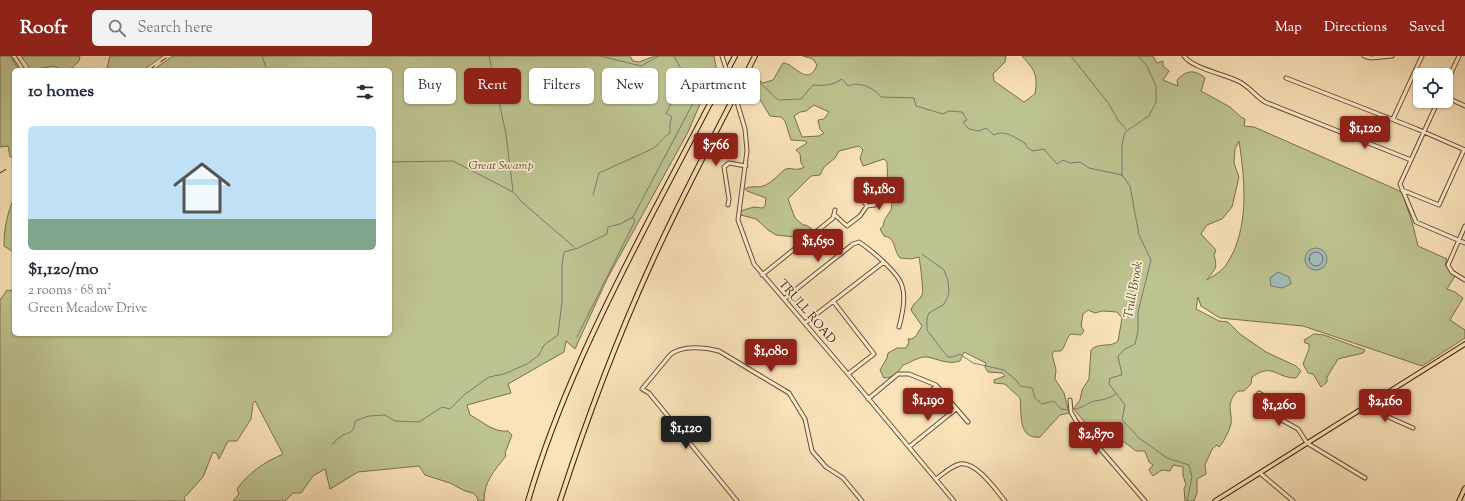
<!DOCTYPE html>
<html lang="en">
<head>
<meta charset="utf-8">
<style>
	:root { --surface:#fff; --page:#f2f2f3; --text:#1f2937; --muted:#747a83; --line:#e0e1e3; --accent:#8f2418 }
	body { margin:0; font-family:"Sorts Mill Goudy",serif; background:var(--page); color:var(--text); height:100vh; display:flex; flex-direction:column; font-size:15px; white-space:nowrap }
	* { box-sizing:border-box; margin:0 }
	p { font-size:13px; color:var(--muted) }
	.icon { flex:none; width:22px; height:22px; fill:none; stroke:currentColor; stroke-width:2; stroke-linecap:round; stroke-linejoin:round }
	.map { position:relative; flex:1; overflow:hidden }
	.drawer { position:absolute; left:12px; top:12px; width:380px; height:268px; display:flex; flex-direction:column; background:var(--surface); border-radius:6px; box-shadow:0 1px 3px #0004 }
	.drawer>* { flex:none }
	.hud { position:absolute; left:404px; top:12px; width:380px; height:36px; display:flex; gap:8px }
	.fabs { position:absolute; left:1413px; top:12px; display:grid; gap:8px }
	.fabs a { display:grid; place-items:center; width:40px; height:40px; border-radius:6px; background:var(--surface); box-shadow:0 1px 3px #0004; font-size:20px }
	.price { position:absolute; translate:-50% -34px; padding:0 9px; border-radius:4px; background:var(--accent); color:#fff; font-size:13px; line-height:26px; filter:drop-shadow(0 1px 2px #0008) }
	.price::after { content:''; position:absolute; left:50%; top:24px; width:12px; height:9px; margin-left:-6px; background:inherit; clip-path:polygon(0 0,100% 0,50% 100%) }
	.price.selected { background:#222; color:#fff }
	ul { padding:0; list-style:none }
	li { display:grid; align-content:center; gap:8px; height:212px; padding:0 16px }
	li+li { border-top:1px solid var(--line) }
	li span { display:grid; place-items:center; height:124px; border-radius:6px; color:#555 }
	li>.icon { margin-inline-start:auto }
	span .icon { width:72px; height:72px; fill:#fffc; stroke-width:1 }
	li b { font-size:17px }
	h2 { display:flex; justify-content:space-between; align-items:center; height:48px; padding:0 16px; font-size:17px }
	.chip { padding:0 14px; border-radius:6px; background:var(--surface); box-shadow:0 1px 3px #0004; font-size:14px; line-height:36px }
	.chip.selected { background:var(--accent); color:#fff }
	header { display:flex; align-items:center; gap:24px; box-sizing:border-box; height:56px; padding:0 20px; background:var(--accent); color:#fff }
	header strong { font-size:19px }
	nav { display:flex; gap:22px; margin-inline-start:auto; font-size:14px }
	.search { width:280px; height:36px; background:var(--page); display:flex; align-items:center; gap:10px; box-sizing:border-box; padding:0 14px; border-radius:6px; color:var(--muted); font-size:15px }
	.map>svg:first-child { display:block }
	.green { fill:#bdc390; stroke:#7a704a; fill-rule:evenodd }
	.water { fill:#a2bbba; stroke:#777b71 }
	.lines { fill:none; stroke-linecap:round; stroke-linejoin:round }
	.shore { stroke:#6c6c5e; stroke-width:1 }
	.stream { stroke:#777b71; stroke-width:1 }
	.minor-casing { stroke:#684e30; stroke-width:5 }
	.major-casing { stroke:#371c03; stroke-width:5.5 }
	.highway-casing { stroke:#371c03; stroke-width:6 }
	.minor { stroke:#fcecd2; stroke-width:3 }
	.major { stroke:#fae2b9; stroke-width:3.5 }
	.highway { stroke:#fae2b9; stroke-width:4 }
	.rail { stroke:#371c03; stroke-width:1; stroke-dasharray:7 7; stroke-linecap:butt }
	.minor-bridge-casing { stroke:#684e30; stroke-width:5; stroke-linecap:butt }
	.minor-bridge { stroke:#fcecd2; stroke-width:3 }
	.labels { text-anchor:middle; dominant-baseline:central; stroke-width:3.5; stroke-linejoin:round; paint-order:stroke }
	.park-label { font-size:12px; font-style:italic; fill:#5f4e2d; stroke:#fcecd2 }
	.street-label { font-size:12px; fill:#371c03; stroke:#fcecd2 }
	.water-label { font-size:13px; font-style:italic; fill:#574c3a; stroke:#fcecd2 }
</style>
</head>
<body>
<header>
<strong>Roofr</strong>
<div class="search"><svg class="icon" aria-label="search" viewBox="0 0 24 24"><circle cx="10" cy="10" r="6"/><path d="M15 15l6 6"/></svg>Search here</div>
<nav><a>Map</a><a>Directions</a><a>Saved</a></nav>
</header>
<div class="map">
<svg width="1465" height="445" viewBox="0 0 1465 445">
	<rect width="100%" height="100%" fill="#fae2b9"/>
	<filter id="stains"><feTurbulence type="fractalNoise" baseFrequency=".005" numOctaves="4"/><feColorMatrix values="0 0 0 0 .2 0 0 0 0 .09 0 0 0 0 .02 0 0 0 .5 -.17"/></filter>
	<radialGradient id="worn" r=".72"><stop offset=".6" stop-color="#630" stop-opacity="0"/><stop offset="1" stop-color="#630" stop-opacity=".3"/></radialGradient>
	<path class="green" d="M0,0H10L19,14H14V101H10L8,90L0,91Z
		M21,0H80L79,5L72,12L61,14L54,10L31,14Z
		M110,0H163L143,14H110L107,12Z
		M173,0H630L633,5L639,6L655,0H714L717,16L703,41L688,76L607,223L575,293L566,285L564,296L508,328L511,337L467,349L470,359C482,365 494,377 508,375L512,379L505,397L506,400C494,415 484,425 484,445H478L477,441L473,437L465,435L450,427L425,419L419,410L358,416L330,433L325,413L313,420L301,437H293L285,445H233L239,438L237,433C249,416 265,406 283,398L255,345L253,347L251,363L237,385H228L219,403L217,398L213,396L203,421L184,442L185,445H0V244L7,234L14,235V278H390V14H153Z
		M803,0H1006L1005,6L993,18L994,25L1024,46L1035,38C1038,18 1035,15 1022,0H1153L1157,7L1163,5V10L1169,15L1163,24L1178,30L1177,24C1187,14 1194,13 1205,22L1201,35L1230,51L1241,61L1245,63L1244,70L1254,71L1402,136L1412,166L1418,190L1447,203L1445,209L1455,220L1447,233L1455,236L1463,242L1450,264L1465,274V282L1422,310L1303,270L1220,262L1201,250L1198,241L1196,253L1219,265L1228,266L1240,278L1266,296L1296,310L1301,315L1296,322C1275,322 1273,306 1252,321L1251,328L1244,335H1238C1223,349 1235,359 1230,371C1228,377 1225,383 1221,389L1219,391L1217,389L1212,393L1205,409L1206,418L1197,423V437L1194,445H1185L1184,432L1186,429L1183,419V411L1173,409L1170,415L1162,414L1153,420L1149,414L1153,409L1149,406L1145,395H1136L1115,379L1094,377C1090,372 1075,356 1074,352L1080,344L1082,334L1089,323L1091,294C1098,286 1111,292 1118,285L1122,262L1117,256L1102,255L1095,257L1088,254L1083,258L1081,270L1084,275L1081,279L1071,278C1065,283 1066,290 1061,295H1054L1052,298L1056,314L1055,323L1064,337L1069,357L1060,359L1040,381C1017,384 1022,355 1020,342L1005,328L994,327V324L1005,320L1002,317L988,316L985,311L986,307L964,296L960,305C948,309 938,303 927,301C919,300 910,307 903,309C899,316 893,322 884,322L880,314L887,302L888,297L897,292H906L909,286L908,283H912L916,280L922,270L911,254C913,247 919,245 922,239C924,235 920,207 919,201L911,203L900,202C893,194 896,181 884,180L880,173L883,170L885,163L891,154L892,148L888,134L887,106L884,103L863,110L860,102L863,94L859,90L839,95L835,102L824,111L820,119L811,120L788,143L795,162L803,169H806L812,173L809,180L805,182L776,179L768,174L756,163L741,159L740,155L754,151L762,152L765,150L766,142L747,135L745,133C751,129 757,132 763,130C773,127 781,115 786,113C793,111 796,116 804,111L801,107L800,98L796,94L807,87L806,85L791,84L785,65L781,61L770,60L750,27L755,18L758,19L760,25L763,27L773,24L783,7C793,6 808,33 817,9L813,3ZM814,49L829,56L824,63L818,64L820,73L824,77L819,80L802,81L794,60L800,56L806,55ZM1239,85C1245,124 1250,174 1226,209C1222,215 1213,220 1207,224C1215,212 1218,214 1214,199L1216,194L1201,178L1207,169L1222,163L1232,151L1239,121L1234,107L1235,93Z
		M14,142V194L12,195L4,190C4,172 7,158 14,142Z
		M1314,278L1324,279L1365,294L1363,297L1338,303L1327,321V326L1321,331L1313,318L1308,317L1303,308L1309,293V288L1305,287L1304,284Z"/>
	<path class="water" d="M1305 203a11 11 0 1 1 22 0a11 11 0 1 1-22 0Z
		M1278,216L1289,221L1291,228L1282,232L1271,230L1270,222Z"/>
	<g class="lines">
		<path class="shore" d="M1309 203a7 7 0 1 1 14 0a7 7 0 1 1-14 0Z"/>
		<path class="stream" d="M262,0L267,14
			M489,0L506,78L513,135
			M600,0L641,10L659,0
			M674,0L681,13L694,30
			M1071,0L1109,48L1118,64L1126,73
			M756,23L778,44L801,43L813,29C824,30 833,29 842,23L848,30C859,25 875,32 881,41L914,42L916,50L943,58L949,55L962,56L967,64L963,66L969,73L979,75L986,72L994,79C1005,73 1015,82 1025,87L1027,91L1032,95L1044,93L1057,108L1063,104L1070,107L1080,106L1089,112L1122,119L1130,130L1139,179L1151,204L1138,256V275L1135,288L1125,293L1118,300L1122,319L1110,322L1109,328L1125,349L1122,364L1139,382L1167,402L1189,409L1192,421L1187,445
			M390,106L453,105L513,136L523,147L574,191
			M1122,119V89L1125,76L1149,60L1156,46V30L1147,10L1138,0
			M593,139L599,117C616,109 635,101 652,93C660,88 663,81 670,77V67L672,61L666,57C673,48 671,39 680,31L691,35C698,25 708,17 720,16
			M922,198L944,214L948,225L949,236L947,243L943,249L929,257L927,262V274L946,299L948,301H953L960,298L973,307L1004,314L1016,324L1020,330L1032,332L1035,342L1042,348L1054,345L1061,353L1068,354
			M577,281L635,165L633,161
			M1073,353C1082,353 1087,347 1094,345C1102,344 1109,343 1116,338
			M332,388C335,386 339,381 343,379C353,375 353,377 355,365L369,360L385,359L395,365L419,366L442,351L450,353L464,339L489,321L504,318L527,308L539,299L544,289L558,279L562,245V209L564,196L578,192L607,178L608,171L620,168L633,161L700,34L704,23"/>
		<defs>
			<path id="minor" d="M14,0L23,14
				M722,0L725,9
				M1184,0C1192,12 1224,18 1238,25C1249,30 1255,40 1265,46L1411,104
				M1364,0L1371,2L1392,0
				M1286,22L1417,73L1465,94
				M1446,28L1459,0
				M1446,41L1465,50
				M1438,45L1400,128L1416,166L1465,187
				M737,46L745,73L747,95L738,164L754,208L848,318L954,445
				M1393,63L1422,0
				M1402,134L1439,149L1464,94
				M728,149L729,143L724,111L729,107L746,110
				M835,159L847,170L860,160L867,150L875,149L876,144L872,139H868L865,142L864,146L867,150
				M1465,170L1448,209L1452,216L1465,224
				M762,219L827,167L833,162L835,154
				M784,243L853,188L859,186C870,193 899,217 902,230C906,241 902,260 899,271
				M833,245L874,298L848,318
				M805,267L884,206
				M868,343L898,318H909L936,329L968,366
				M920,343L937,330
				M1070,344L1071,356L1076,365L1145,445
				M1373,345L1384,359L1413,372
				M1261,346L1256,343L1259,337L1264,340V344L1261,346L1269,357L1298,373L1307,387L1365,422
				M909,391L956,353
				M1260,417L1293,445
				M936,423C943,418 951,410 960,408C976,405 996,434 1005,445
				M737,445L649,337L642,333L670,299C681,289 705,291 719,295L789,337L805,363L812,395L826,411L843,422L862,445"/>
			<path id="major" d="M1215,445L1465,288
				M1459,445L1465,432"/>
			<path id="highway" d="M528,445C557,346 602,255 649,164C678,109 706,55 735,0
				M560,445C586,365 616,285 651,208C683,137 720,69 755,0"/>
		</defs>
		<use href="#minor" class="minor-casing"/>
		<use href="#major" class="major-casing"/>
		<use href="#highway" class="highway-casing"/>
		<use href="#minor" class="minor"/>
		<use href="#major" class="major"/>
		<use href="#highway" class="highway"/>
		<path class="rail" d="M149,14L169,0
			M0,117L14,108"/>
		<defs>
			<path id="minor-bridge" d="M725,9L737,46"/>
		</defs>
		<use href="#minor-bridge" class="minor-bridge-casing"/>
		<use href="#minor-bridge" class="minor-bridge"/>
	</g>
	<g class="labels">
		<g class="park-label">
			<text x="501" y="110">Great Swamp</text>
		</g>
		<g class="street-label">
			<text transform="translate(807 256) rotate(49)">TRULL ROAD</text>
		</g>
		<g class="water-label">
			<text transform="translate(1134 234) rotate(-80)">Trull Brook</text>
		</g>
	</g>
	<rect width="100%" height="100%" filter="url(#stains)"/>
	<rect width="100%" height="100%" fill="url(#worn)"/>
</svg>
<div class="fabs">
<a><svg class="icon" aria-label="locate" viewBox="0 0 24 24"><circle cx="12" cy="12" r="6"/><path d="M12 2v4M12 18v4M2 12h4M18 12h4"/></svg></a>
</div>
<b class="price" style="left:1365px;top:94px">$1,120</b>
<b class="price" style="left:716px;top:111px">$766</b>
<b class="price" style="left:879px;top:155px">$1,180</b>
<b class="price" style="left:818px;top:207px">$1,650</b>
<b class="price" style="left:771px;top:317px">$1,080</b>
<b class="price" style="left:928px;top:366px">$1,190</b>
<b class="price" style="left:1385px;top:367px">$2,160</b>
<b class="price" style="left:1279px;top:371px">$1,260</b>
<b class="price selected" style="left:686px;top:394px">$1,120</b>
<b class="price" style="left:1096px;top:400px">$2,870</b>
<div class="hud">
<a class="chip">Buy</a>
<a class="chip selected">Rent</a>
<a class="chip">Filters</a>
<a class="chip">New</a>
<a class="chip">Apartment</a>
</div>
<section class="drawer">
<h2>10 homes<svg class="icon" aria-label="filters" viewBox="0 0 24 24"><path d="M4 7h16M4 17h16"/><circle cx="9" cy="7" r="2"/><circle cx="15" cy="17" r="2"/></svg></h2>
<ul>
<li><span style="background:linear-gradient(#bfe0f5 75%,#7fa58c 0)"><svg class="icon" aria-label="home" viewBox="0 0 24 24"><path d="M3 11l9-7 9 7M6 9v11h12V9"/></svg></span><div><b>$1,120/mo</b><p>2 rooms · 68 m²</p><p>Green Meadow Drive</p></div></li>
</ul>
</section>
</div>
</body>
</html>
